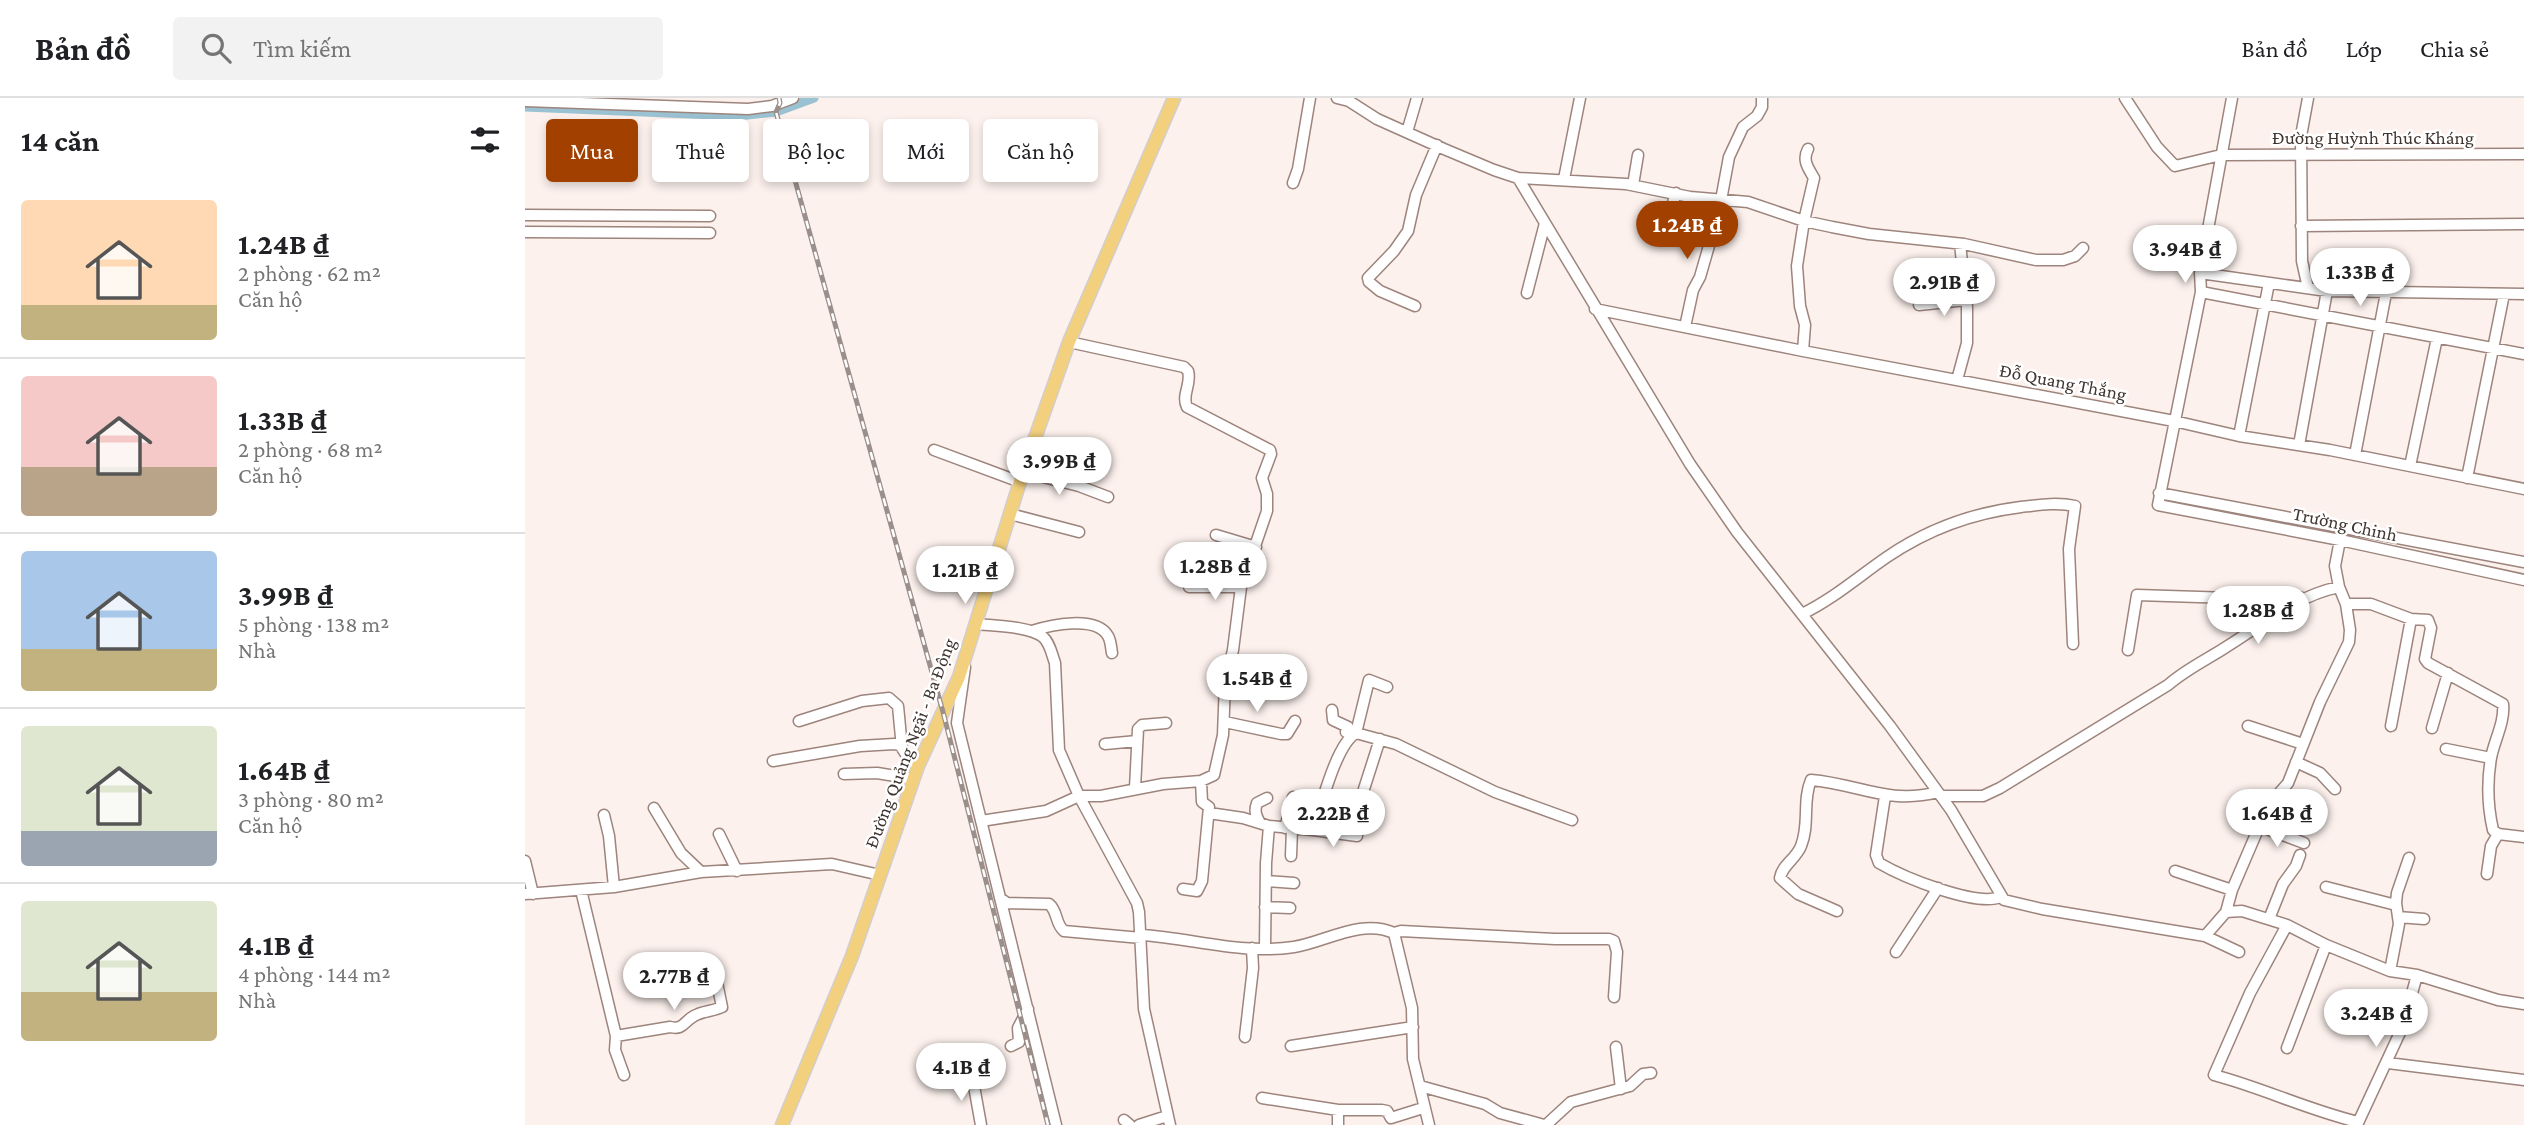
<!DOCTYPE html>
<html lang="vi">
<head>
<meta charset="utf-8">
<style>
	:root { --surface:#fff; --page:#f2f2f2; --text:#202124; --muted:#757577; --line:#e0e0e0; --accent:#a24000 }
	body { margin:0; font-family:"Crimson Pro",serif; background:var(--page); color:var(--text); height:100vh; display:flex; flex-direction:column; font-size:26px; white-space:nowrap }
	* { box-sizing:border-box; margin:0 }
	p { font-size:23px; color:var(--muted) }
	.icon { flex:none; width:38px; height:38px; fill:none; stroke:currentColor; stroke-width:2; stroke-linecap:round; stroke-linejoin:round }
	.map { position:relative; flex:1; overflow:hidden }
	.side { display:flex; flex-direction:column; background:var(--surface); width:525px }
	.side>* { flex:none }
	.banner { position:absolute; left:21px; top:21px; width:665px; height:63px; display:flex; gap:14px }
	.price { position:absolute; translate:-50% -60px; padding:0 16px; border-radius:24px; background:#fff; color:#222; font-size:23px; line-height:46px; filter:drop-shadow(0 2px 4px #0008) }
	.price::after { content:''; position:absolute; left:50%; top:42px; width:21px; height:16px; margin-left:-10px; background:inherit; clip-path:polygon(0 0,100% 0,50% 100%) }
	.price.on { background:var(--accent); color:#fff }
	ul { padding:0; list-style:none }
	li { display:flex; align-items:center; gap:21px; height:175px; padding:0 21px }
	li+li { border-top:2px solid var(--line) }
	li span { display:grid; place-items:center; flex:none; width:196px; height:140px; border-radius:7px; color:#555 }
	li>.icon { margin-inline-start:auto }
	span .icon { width:84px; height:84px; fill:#fffc; stroke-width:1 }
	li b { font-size:30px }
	h2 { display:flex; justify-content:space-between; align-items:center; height:84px; padding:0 21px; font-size:30px }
	.chip { padding:0 24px; border-radius:7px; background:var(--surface); box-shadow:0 4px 10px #0003; font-size:24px; line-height:63px }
	.chip.on { background:var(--accent); color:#fff }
	header { display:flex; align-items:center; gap:42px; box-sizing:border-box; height:98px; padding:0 35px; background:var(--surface); border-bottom:2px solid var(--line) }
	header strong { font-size:33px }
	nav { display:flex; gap:38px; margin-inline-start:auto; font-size:24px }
	.search { width:490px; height:63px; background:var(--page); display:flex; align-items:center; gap:18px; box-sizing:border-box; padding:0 24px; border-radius:7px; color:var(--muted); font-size:26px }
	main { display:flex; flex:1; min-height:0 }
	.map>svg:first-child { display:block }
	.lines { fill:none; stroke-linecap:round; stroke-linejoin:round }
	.canal { stroke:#9ac2d2; stroke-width:9 }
	.minor-casing { stroke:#9d847c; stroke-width:13 }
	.major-casing { stroke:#d1cecd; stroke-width:15 }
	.minor { stroke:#fff; stroke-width:10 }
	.major { stroke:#f3d07e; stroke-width:12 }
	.rail-casing { stroke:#9a8f8b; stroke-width:5 }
	.rail { stroke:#fff; stroke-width:2.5; stroke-dasharray:8; stroke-linecap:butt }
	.labels { text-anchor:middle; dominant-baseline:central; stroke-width:5; stroke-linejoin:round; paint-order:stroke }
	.street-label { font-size:19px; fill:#3f3430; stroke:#fff }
</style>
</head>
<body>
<header>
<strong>Bản đồ</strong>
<div class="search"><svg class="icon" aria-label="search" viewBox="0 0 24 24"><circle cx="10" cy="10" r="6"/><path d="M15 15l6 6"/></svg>Tìm kiếm</div>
<nav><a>Bản đồ</a><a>Lớp</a><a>Chia sẻ</a></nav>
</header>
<main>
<section class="side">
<h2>14 căn<svg class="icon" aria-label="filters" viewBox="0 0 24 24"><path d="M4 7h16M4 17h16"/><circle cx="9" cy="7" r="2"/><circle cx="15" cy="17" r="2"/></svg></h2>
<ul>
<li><span style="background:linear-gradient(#ffd9b3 75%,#c2b280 0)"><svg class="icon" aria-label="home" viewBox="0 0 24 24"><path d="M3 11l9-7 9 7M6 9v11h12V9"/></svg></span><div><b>1.24B ₫</b><p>2 phòng · 62 m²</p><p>Căn hộ</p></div></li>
<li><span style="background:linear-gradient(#f6c9c9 65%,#b9a48a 0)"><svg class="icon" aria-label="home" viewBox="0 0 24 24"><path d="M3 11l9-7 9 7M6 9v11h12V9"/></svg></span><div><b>1.33B ₫</b><p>2 phòng · 68 m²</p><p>Căn hộ</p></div></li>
<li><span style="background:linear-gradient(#a9c7e8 70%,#c2b280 0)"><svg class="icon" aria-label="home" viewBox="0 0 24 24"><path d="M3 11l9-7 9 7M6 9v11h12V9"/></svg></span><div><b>3.99B ₫</b><p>5 phòng · 138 m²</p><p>Nhà</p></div></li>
<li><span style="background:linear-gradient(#dfe7d0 75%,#9aa5b1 0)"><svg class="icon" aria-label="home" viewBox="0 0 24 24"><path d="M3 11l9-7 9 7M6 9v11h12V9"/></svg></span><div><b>1.64B ₫</b><p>3 phòng · 80 m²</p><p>Căn hộ</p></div></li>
<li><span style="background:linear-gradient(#dfe7d0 65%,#c2b280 0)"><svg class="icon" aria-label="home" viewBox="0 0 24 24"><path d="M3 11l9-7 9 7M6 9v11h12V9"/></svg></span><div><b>4.1B ₫</b><p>4 phòng · 144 m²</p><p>Nhà</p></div></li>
</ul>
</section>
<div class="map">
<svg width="1999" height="1027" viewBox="0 0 1999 1027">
	<rect width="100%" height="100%" fill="#fcf1ed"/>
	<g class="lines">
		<path class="canal" d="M0,9L213,18L251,14L289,0"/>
		<defs>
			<path id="minor" d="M812,0L824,3L852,21L919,51L969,72L993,80L1101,86L1165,99L1223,104L1279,123L1307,129L1344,136L1439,146L1511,162H1538L1550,158L1558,150
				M1600,0L1632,49L1650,68L1696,57L1999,56
				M1707,0L1675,175L1676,194L1633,407L1815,442L1999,482
				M0,3L223,11L247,8L268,0
				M882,34L892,0
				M993,80L1165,366L1212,434L1365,628L1426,712L1479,802L1517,811L1680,838L1701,814L1717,813L1762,827L1801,847L1865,873L1892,877L1973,902L1999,906
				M1039,81L1055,0
				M768,85L773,71L785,0
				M1108,87L1113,57
				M0,117L185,118
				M1776,128L1999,126
				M1140,131L1151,95
				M0,134L185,135
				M1675,175L1802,193L1999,196
				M1783,190L1777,163L1776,38L1783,0
				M1676,194L1999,256
				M1002,195L1020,125
				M1394,207L1441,202
				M890,208L855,193L844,184L843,180L869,153L883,133L891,97L912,47
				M1070,211L1278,253L1649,323L1714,338L1805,352L1999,391
				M1160,229L1168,192L1175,179L1194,113L1204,59L1218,29L1232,18L1237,9V0
				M1278,253L1280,227L1275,208L1272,168L1279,123L1289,80C1283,70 1277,62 1283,51
				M1432,282L1442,245V209L1435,146
				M1714,338L1744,185
				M1774,347L1802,193
				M409,352L495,384
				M1830,357L1861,195
				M1885,368L1912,240
				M498,374L554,388L583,399
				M1942,380L1979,196
				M1634,395L1999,464
				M485,416L554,434
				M691,437L731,449
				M664,489H716
				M1821,506H1846L1886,521L1903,522L1906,530L1900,561L1903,565L1978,606C1980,624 1969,643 1966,660C1962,683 1963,710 1968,732L1973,736L1999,739
				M1277,516C1308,501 1333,479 1362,459C1403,431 1447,415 1496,409C1513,407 1532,404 1550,408L1544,451L1548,546
				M451,526C469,528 504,528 518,539C525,545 527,557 530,565L534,652L554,698L612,805L614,814L619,911L645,1027
				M507,533C525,527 571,517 583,538C586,543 586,550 587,555
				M1603,552L1612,497L1705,500L1763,496L1777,500
				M440,569L432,625L531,1027
				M807,612L808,622L823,629L821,634L827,637
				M274,623L337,603L364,600L373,608L377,650
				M700,624L756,636H762L770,623
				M1723,628L1778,646
				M1866,628L1886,521
				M1907,630L1923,575
				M831,635L844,582L862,589
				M580,646L612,643
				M1921,651L1966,660
				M248,663L335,648L369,646L375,647L384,661L393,668
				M1771,664L1795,675L1810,691
				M319,676L352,675L389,681
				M610,690L613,631L617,627L641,625
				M839,691L855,641
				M1360,698L1351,757L1354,765C1378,779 1450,809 1476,799
				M1416,698H1458L1475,690L1643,587C1660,572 1679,563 1698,551C1736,528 1770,498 1814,489
				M129,710L156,755L176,774
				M684,715L718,720L744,728L788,732C796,709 811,646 831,635L871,646L970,694L1047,722
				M79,717L84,738L89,789
				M456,723L521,713L554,698H576L638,686L676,683L689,677L698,637L700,585L708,552L716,489L742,413V396L737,380L746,356L745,352L662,309C656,297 667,286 663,273L659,269L544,244
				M735,725C731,718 729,713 732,705L742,700
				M1734,728L1779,745
				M760,730L768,699
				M788,732L832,738
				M194,736L212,773
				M766,758L767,731
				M0,763L8,796
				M1650,773L1707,792
				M1962,776L1966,748L1973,736
				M741,783L769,785
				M1801,789L1871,807
				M658,791L672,793L677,783L684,709L677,704L676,683
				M56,792L91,938L90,952L99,977
				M0,796L89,789L176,774L307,766L355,777
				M475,800L482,805L524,806C533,813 530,826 539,833L616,840
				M740,809L765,810
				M1312,813L1273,796L1255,780C1257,767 1271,761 1276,748C1285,726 1277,703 1286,682C1334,686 1363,707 1413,694
				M1701,814L1707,792L1743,708L1763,685L1795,604L1824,544L1825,532L1821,506L1814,489L1810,468L1815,442
				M1873,819L1899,821
				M1744,821L1758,786L1771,768L1775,757
				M1762,827L1725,895L1689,977C1738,990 1783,1012 1833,1024
				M869,835L876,833L1030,841H1084L1089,843L1092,854L1089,899
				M616,837C667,840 718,857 769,849C801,844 836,820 869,835L887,910L888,961L904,1027
				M1680,838L1714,854
				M740,850L741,765L744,728
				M1371,854L1413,790
				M1865,873L1874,826L1871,805L1872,795L1884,760
				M91,938L145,929C159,932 158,924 169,918C177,913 189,913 197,909L189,870
				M720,939L728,870L727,850
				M486,948L494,944L493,930L503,911
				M766,948L888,929
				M1091,949L1096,991
				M1762,950L1801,847
				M1863,965L1999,982
				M447,977L456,1027
				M895,988L960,1006L975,1015L1019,1027
				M737,1000L813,1012H857L862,1013L866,1020L898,1010
				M813,1012V1027
				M599,1022L605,1027
				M614,1027L642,1018
				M1021,1027L1046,1004L1105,988L1118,976L1126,975
				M1832,1027L1878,928L1892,877"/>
			<path id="major" d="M257,1027L327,858L393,668L434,579L498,374L544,244L649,0"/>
		</defs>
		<use href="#minor" class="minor-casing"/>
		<use href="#major" class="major-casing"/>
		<use href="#minor" class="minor"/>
		<use href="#major" class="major"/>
		<defs>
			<path id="rail" d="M254,0L255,5L251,14L418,614L523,1027"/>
		</defs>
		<use href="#rail" class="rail-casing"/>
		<use href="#rail" class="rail"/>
	</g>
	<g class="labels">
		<g class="street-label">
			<text x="1848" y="39">Đường Huỳnh Thúc Kháng</text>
			<text transform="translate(1538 284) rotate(11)">Đỗ Quang Thắng</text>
			<text transform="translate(1820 426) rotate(12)">Trường Chinh</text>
			<text transform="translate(385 645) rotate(-69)">Đường Quảng Ngãi - Ba Động</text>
		</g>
	</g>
</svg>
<b class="price on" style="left:1162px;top:163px">1.24B ₫</b>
<b class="price" style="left:1660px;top:187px">3.94B ₫</b>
<b class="price" style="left:1835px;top:210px">1.33B ₫</b>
<b class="price" style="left:1419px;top:220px">2.91B ₫</b>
<b class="price" style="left:534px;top:399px">3.99B ₫</b>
<b class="price" style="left:690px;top:504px">1.28B ₫</b>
<b class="price" style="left:440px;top:508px">1.21B ₫</b>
<b class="price" style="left:1733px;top:548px">1.28B ₫</b>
<b class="price" style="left:732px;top:616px">1.54B ₫</b>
<b class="price" style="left:808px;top:751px">2.22B ₫</b>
<b class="price" style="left:1752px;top:751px">1.64B ₫</b>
<b class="price" style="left:149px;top:914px">2.77B ₫</b>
<b class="price" style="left:1851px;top:951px">3.24B ₫</b>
<b class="price" style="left:436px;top:1005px">4.1B ₫</b>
<div class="banner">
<a class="chip on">Mua</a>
<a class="chip">Thuê</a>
<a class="chip">Bộ lọc</a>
<a class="chip">Mới</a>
<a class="chip">Căn hộ</a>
</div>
</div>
</main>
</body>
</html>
